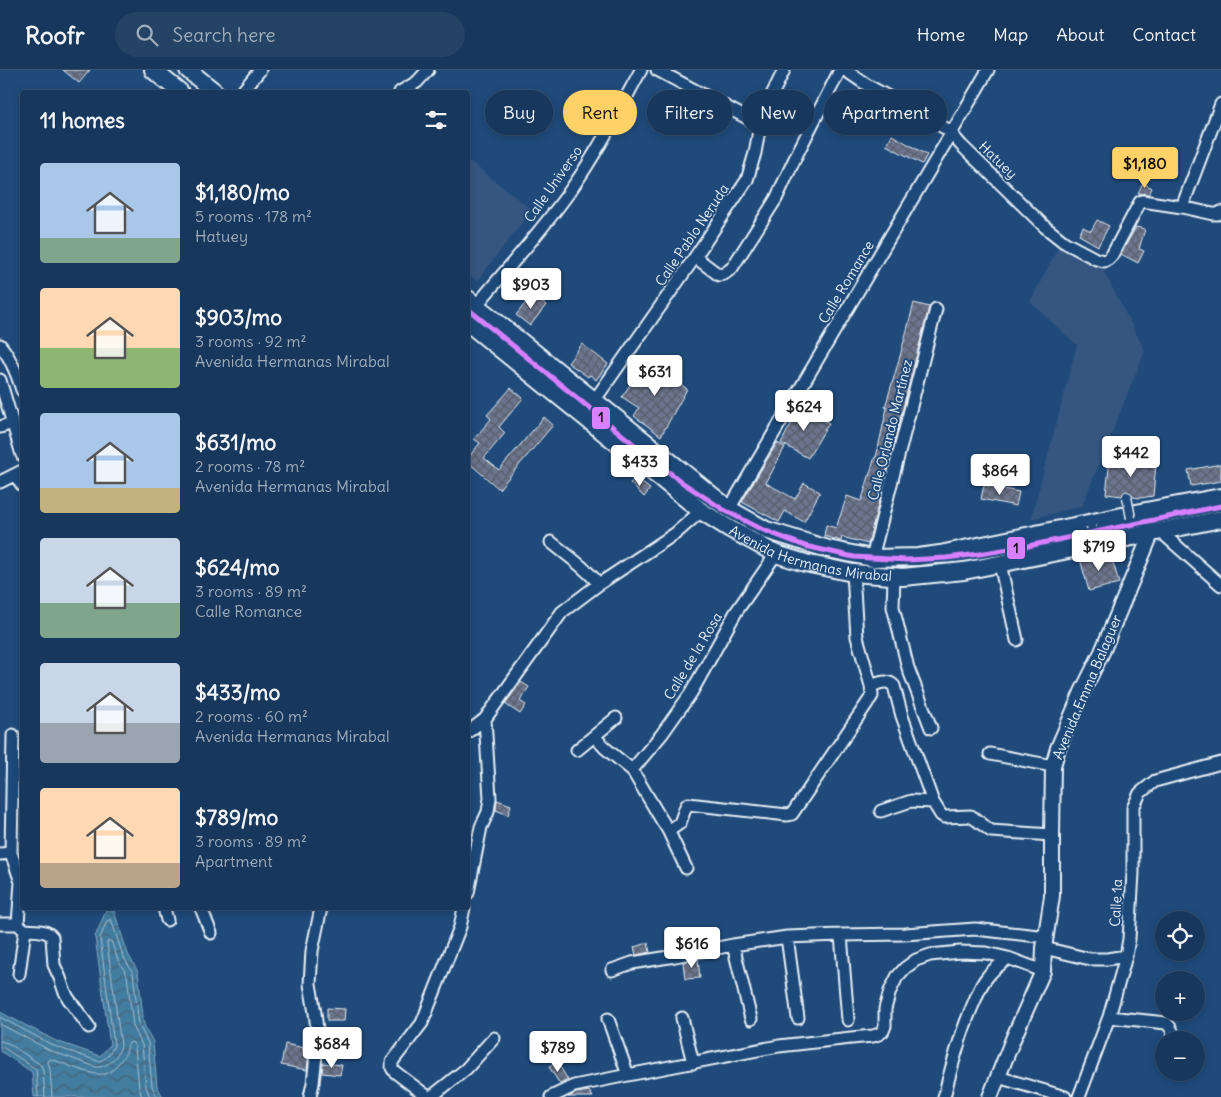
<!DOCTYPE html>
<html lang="en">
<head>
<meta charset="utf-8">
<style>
	:root { --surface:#17385c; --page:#244365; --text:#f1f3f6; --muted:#9eacbb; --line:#365272; --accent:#ffd166 }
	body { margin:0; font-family:Delius,sans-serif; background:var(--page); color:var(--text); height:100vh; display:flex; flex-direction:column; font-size:19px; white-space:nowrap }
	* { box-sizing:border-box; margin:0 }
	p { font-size:16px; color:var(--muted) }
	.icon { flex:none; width:28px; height:28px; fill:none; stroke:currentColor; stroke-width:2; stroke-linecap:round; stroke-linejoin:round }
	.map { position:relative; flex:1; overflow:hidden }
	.drawer { position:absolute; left:20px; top:20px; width:450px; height:820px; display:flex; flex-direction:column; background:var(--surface); border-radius:5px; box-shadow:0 2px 8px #0003,0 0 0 1px var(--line) }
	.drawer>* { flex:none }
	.guide { position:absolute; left:485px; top:20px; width:475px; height:45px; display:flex; gap:10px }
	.tools { position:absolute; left:1155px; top:841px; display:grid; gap:10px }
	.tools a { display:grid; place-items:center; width:50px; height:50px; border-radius:50%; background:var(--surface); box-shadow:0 2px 8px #0003,0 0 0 1px var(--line); font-size:25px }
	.price { position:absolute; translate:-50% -42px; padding:0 11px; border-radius:5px; background:#fff; color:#222; font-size:16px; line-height:32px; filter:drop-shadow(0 1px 2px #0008) }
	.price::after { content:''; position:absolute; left:50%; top:30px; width:15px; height:11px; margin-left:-8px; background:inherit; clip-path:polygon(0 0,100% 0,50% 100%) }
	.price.selected { background:var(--accent); color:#111 }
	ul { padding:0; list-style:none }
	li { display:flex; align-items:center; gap:15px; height:125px; padding:0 20px }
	li span { display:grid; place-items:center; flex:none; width:140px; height:100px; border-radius:5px; color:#555 }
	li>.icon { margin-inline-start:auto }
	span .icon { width:60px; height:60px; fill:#fffc; stroke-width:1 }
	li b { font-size:21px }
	h2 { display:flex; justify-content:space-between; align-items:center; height:60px; padding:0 20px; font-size:21px }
	.chip { padding:0 18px; border-radius:22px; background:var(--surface); box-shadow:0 2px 8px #0003,0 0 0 1px var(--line); font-size:18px; line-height:45px }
	.chip.selected { background:var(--accent); color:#111 }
	header { display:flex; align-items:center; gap:30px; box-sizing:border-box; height:70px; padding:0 25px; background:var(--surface); border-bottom:1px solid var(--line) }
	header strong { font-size:24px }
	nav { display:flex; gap:28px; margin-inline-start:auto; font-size:18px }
	.search { width:350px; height:45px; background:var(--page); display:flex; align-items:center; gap:12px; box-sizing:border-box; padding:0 18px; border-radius:28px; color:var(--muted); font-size:19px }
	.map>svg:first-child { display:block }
	.built { fill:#365780 }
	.water { fill:url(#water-waves); stroke:#85aac3 }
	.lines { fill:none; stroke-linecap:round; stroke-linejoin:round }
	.shore { stroke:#a6c2d4; stroke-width:1 }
	.building { fill:url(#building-cross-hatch); stroke:#e8f1f8 }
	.minor-casing { stroke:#e8f1f8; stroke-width:15 }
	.tertiary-casing { stroke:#e8f1f8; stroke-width:18 }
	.primary-casing { stroke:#e8f1f8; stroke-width:20 }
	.minor { stroke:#1f4a7a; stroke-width:11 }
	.tertiary { stroke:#1f4a7a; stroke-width:14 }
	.primary { stroke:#1f4a7a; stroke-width:16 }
	.pedestrian-bridge-casing { stroke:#e8f1f8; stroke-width:11; stroke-linecap:butt }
	.pedestrian-bridge { stroke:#1f4a7a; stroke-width:8 }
	.metro-1-casing { stroke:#1f4a7a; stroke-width:9 }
	.metro-1 { stroke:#d880ff; stroke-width:5 }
	.labels { text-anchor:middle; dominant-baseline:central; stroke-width:4; stroke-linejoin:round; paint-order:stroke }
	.street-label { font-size:14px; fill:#e8f1f8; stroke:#1f4a7a }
	.line-badge { stroke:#1f4a7a; stroke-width:2 }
	.pale-badge-label { font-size:14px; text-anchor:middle; font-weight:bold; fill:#111 }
</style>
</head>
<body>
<header>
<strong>Roofr</strong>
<div class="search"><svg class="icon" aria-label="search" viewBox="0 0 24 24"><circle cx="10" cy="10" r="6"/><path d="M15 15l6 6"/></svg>Search here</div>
<nav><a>Home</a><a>Map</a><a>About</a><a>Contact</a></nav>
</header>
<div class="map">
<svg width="1221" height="1027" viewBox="0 0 1221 1027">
	<defs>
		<pattern id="water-waves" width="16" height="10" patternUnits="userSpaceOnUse" patternTransform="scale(1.25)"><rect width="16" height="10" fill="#437b9f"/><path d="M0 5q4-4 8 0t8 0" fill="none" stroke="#446479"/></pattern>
		<pattern id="building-cross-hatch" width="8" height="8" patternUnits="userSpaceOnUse" patternTransform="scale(1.25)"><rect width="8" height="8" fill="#6c758d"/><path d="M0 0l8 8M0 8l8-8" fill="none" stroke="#595e6c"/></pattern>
	</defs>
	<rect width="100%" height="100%" fill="#1f4a7a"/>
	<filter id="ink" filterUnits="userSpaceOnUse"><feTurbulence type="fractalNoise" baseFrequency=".02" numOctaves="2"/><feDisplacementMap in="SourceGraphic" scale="10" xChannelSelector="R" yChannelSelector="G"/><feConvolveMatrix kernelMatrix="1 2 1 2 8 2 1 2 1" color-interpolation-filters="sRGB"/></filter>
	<g filter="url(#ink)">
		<path class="built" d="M468,90L532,140L477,211L468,204Z
			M1060,174L1100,194L1145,281L1082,436L1031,449L1077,275L1030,232Z"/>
		<path class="water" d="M107,838H113L128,884L138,902L144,955L153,972L157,1016L163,1027H34L32,1002L0,981V942L56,971L100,986L110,975L95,867Z"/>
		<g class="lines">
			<path class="shore" d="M0,947L54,976L98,991C105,991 112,982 114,975L100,868L107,851L111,849L123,886L133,903L139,955L148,973L152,1016L157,1027
				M0,954L51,981L96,997C108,998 119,986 121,975L107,873L108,871H111L118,890L127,905L133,956L142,975L146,1017L150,1027
				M0,971L8,973L41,995L43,1001L45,1027
				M0,977L4,978L36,999L38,1027
				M52,1027L50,1000L48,992L49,990L51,989C63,993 94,1007 105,1004C110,1003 114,999 117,995C123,988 127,983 128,974L131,972L133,973L135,977L139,1018L142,1027"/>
		</g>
		<path class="building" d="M63,0H90L79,13Z
			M892,65L927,85L922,94L886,75Z
			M1143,113L1152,118L1149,124L1138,123Z
			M1097,150L1109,156L1098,176L1079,165L1083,157L1091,161Z
			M1136,157L1145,159L1139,179L1144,181L1138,193L1121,184Z
			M532,225L546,235L530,256L516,245Z
			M914,233L929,237L868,474L842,467L841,471L824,466L826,455L836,458L847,426L861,431L862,429L875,387H876L887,338L885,337L899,290Z
			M582,274L608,294L596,310L590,305L588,307L568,293Z
			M646,290L687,319L661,366L634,346L639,338L622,327Z
			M511,318L523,328L499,357L505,363L484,388L499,400L544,347L553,355L499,419L468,392V388L480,373L474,369L491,349L487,345Z
			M799,336L829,353L808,388L781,373L791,354L788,353Z
			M777,373L785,377L766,413L795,429L804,413L820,422L804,452L785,441L779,452L742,432Z
			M1110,389L1145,393V392L1156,393L1153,426L1140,428L1133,427L1131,423L1126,421L1123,423L1122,426L1106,424Z
			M1221,394V411L1191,416L1188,400Z
			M636,408L650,419L644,427L630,413Z
			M984,415L1019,422L1016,436L981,429Z
			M1110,482L1119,513L1089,521L1080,489L1093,486L1094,488L1099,490L1102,488L1104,483Z
			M521,612L529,617L520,631L526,635L520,644L505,634Z
			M497,730L511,735L508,745L496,740Z
			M677,865H688L689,876L677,878Z
			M648,873L650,882L636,885L634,877Z
			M698,889L700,908L685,909L683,892Z
			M327,938L345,939L344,951H327Z
			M285,974L309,979L307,1000L281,995Z
			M557,992L568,1010L560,1014L549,997Z
			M323,993L342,995L340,1005L322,1003Z
			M589,1021L593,1027H568L576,1023Z"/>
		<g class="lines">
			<defs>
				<path id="minor" d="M657,0L760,55
					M845,0L867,15L952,62L954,67L961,75L1045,157L1064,172L1096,189L1104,191L1108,189L1112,185L1140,132L1142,131L1182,137L1213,144H1218L1221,142
					M242,22L260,0
					M400,22L417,12L428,0
					M1182,137L1221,34
					M695,187L719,205L724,204L732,198L776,129L797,84L840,0
					M476,236C508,197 543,160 572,118C598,81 619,40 641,0
					M0,275C11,288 17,304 22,320
					M0,310L22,385
					M594,331L695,187L747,110L755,83L760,55L768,33L784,0
					M0,357L13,353
					M15,405L22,415
					M0,412L22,401
					M729,439L952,62L988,0
					M1161,462L1221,515
					M551,472C568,486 586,498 599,514
					M872,488L936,239
					M1000,494L1017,570
					M894,507L893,537L899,561L908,598L931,658
					M871,616C880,613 887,609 894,616L902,646L933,732L941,745L944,747L971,746L991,761L1052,765
					M468,662L485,649L562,542L599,514L676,463L701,441
					M595,667L605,678L632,700L661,749L668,760L686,798
					M577,680L616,648
					M990,684L1053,696
					M632,700L662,664L691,623L736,542L776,484
					M881,741L911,731L933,732
					M668,760H670L680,753L686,736L688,734L787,745L792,744L872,626L871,616L857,567L853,503
					M0,784L11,783L13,665
					M468,823L481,757L488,742L490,728L485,649
					M164,838L167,850
					M201,838L211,863
					M0,854H18L21,812L11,783
					M25,860C34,861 47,859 52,867L54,895L60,908L64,920L68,928L89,957
					M841,865L848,950
					M787,867L798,948
					M733,875L751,949
					M1044,878L1090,889H1107L1126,886
					M612,900L632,893L675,886L733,875L787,867L841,865L905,864L975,859L1047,867
					M19,904L25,860L21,857
					M1109,947L1166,953C1172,958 1173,962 1174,970
					M682,948L693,993
					M608,949L628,1005
					M998,1007L1065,1027
					M310,1027L313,1013L318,967L315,943L310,914L312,881L321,838
					M428,1027L395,1002L392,998V992L422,953L460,857L464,838
					M431,1027L466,999L494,968
					M551,1027L574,1016L628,1005L779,976L851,968L873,966L879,964L883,961L885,956V939L890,921L897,907L905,898L916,890L930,885L960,882L986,883L1008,888L1043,901
					M944,1027C952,994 961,961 975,930C978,922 982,913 988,906C993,899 1001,894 1008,888
					M1079,1027L1109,947L1126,886L1129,869L1133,803V738L1140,723L1155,711L1221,693"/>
				<path id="tertiary" d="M990,1027L1013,969L1043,901L1044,878L1052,826V765L1053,696L1058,678L1082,622L1102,582L1151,464L1146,441"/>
				<g id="primary">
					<path d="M153,0L180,22"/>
					<path d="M188,0L215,22"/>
					<path d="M468,229L729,439L766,460L828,479L872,488L918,487L940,484L1146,441L1221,427"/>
					<path id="s1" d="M468,253L701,441L730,459L776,484L805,493L853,503L903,507L964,501L1221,449"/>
				</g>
			</defs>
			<use href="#minor" class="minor-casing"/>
			<use href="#tertiary" class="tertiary-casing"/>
			<use href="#primary" class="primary-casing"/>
			<use href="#minor" class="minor"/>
			<use href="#tertiary" class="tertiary"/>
			<use href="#primary" class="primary"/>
			<defs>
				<path id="pedestrian-bridge" d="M1127,427L1131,448
					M1091,456L1098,484"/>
			</defs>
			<use href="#pedestrian-bridge" class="pedestrian-bridge-casing"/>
			<use href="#pedestrian-bridge" class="pedestrian-bridge"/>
			<defs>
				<path id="metro-1" d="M468,239L653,390L683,413L724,440L761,459L805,476L854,487L907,490L946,488L979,484L1028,476L1221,436"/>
			</defs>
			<use href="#metro-1" class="metro-1-casing"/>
			<use href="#metro-1" class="metro-1"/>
		</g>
	</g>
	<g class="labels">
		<g class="street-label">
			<text transform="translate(998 90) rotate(44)">Hatuey</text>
			<text transform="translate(553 114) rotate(-55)">Calle Universo</text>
			<text transform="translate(692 165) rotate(-56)">Calle Pablo Neruda</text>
			<text transform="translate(846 212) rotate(-59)">Calle Romance</text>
			<text transform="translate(890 360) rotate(-76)">Calle Orlando Martínez</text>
			<text stroke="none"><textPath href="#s1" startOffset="419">Avenida Hermanas Mirabal</textPath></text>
			<text transform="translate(693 586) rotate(-59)">Calle de la Rosa</text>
			<text transform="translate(1087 617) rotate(-67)">Avenida Emma Balaguer</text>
			<text transform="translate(1116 833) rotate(-87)">Calle 1a</text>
		</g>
	</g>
	<g class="line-badge">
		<rect x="591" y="336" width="20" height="24" rx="5" fill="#d880ff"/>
		<rect x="1006" y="466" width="20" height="24" rx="5" fill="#d880ff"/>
	</g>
	<g class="pale-badge-label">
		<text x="601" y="352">1</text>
		<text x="1016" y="483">1</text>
	</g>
</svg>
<div class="tools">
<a><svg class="icon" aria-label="locate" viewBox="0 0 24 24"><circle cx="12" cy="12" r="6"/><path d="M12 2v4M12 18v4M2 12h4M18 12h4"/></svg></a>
<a>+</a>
<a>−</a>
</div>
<b class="price selected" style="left:1145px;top:119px">$1,180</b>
<b class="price" style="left:531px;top:240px">$903</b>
<b class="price" style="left:655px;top:327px">$631</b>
<b class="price" style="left:804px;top:362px">$624</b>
<b class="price" style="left:1131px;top:408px">$442</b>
<b class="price" style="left:640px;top:417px">$433</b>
<b class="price" style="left:1000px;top:426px">$864</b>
<b class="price" style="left:1099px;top:502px">$719</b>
<b class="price" style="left:692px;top:899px">$616</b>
<b class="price" style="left:332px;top:999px">$684</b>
<b class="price" style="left:558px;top:1003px">$789</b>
<div class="guide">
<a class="chip">Buy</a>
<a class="chip selected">Rent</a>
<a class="chip">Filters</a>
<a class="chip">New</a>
<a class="chip">Apartment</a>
</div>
<section class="drawer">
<h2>11 homes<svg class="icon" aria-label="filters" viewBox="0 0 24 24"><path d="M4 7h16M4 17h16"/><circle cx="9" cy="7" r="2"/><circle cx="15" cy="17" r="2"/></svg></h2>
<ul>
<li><span style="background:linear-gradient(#a9c7e8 75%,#7fa58c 0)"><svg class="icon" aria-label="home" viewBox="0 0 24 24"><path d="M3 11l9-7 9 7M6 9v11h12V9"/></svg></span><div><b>$1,180/mo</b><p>5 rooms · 178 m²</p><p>Hatuey</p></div></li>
<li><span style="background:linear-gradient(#ffd9b3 60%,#8fb573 0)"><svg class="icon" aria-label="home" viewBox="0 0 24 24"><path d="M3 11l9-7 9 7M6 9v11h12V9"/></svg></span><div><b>$903/mo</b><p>3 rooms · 92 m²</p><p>Avenida Hermanas Mirabal</p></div></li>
<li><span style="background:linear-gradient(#a9c7e8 75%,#c2b280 0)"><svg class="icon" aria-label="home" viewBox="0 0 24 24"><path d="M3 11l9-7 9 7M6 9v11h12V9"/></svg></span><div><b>$631/mo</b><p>2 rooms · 78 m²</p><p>Avenida Hermanas Mirabal</p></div></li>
<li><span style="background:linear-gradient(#c9d6e8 65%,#7fa58c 0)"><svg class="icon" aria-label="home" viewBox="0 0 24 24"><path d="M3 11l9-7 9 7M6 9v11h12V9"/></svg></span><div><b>$624/mo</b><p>3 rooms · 89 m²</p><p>Calle Romance</p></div></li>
<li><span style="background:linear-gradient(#c9d6e8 60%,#9aa5b1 0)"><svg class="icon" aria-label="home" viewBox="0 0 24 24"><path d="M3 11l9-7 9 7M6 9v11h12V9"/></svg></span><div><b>$433/mo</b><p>2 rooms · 60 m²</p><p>Avenida Hermanas Mirabal</p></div></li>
<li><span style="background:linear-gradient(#ffd9b3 75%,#b9a48a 0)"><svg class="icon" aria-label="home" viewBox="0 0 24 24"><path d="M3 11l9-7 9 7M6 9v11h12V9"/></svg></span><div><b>$789/mo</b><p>3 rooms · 89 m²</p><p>Apartment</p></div></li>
</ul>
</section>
</div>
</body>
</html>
